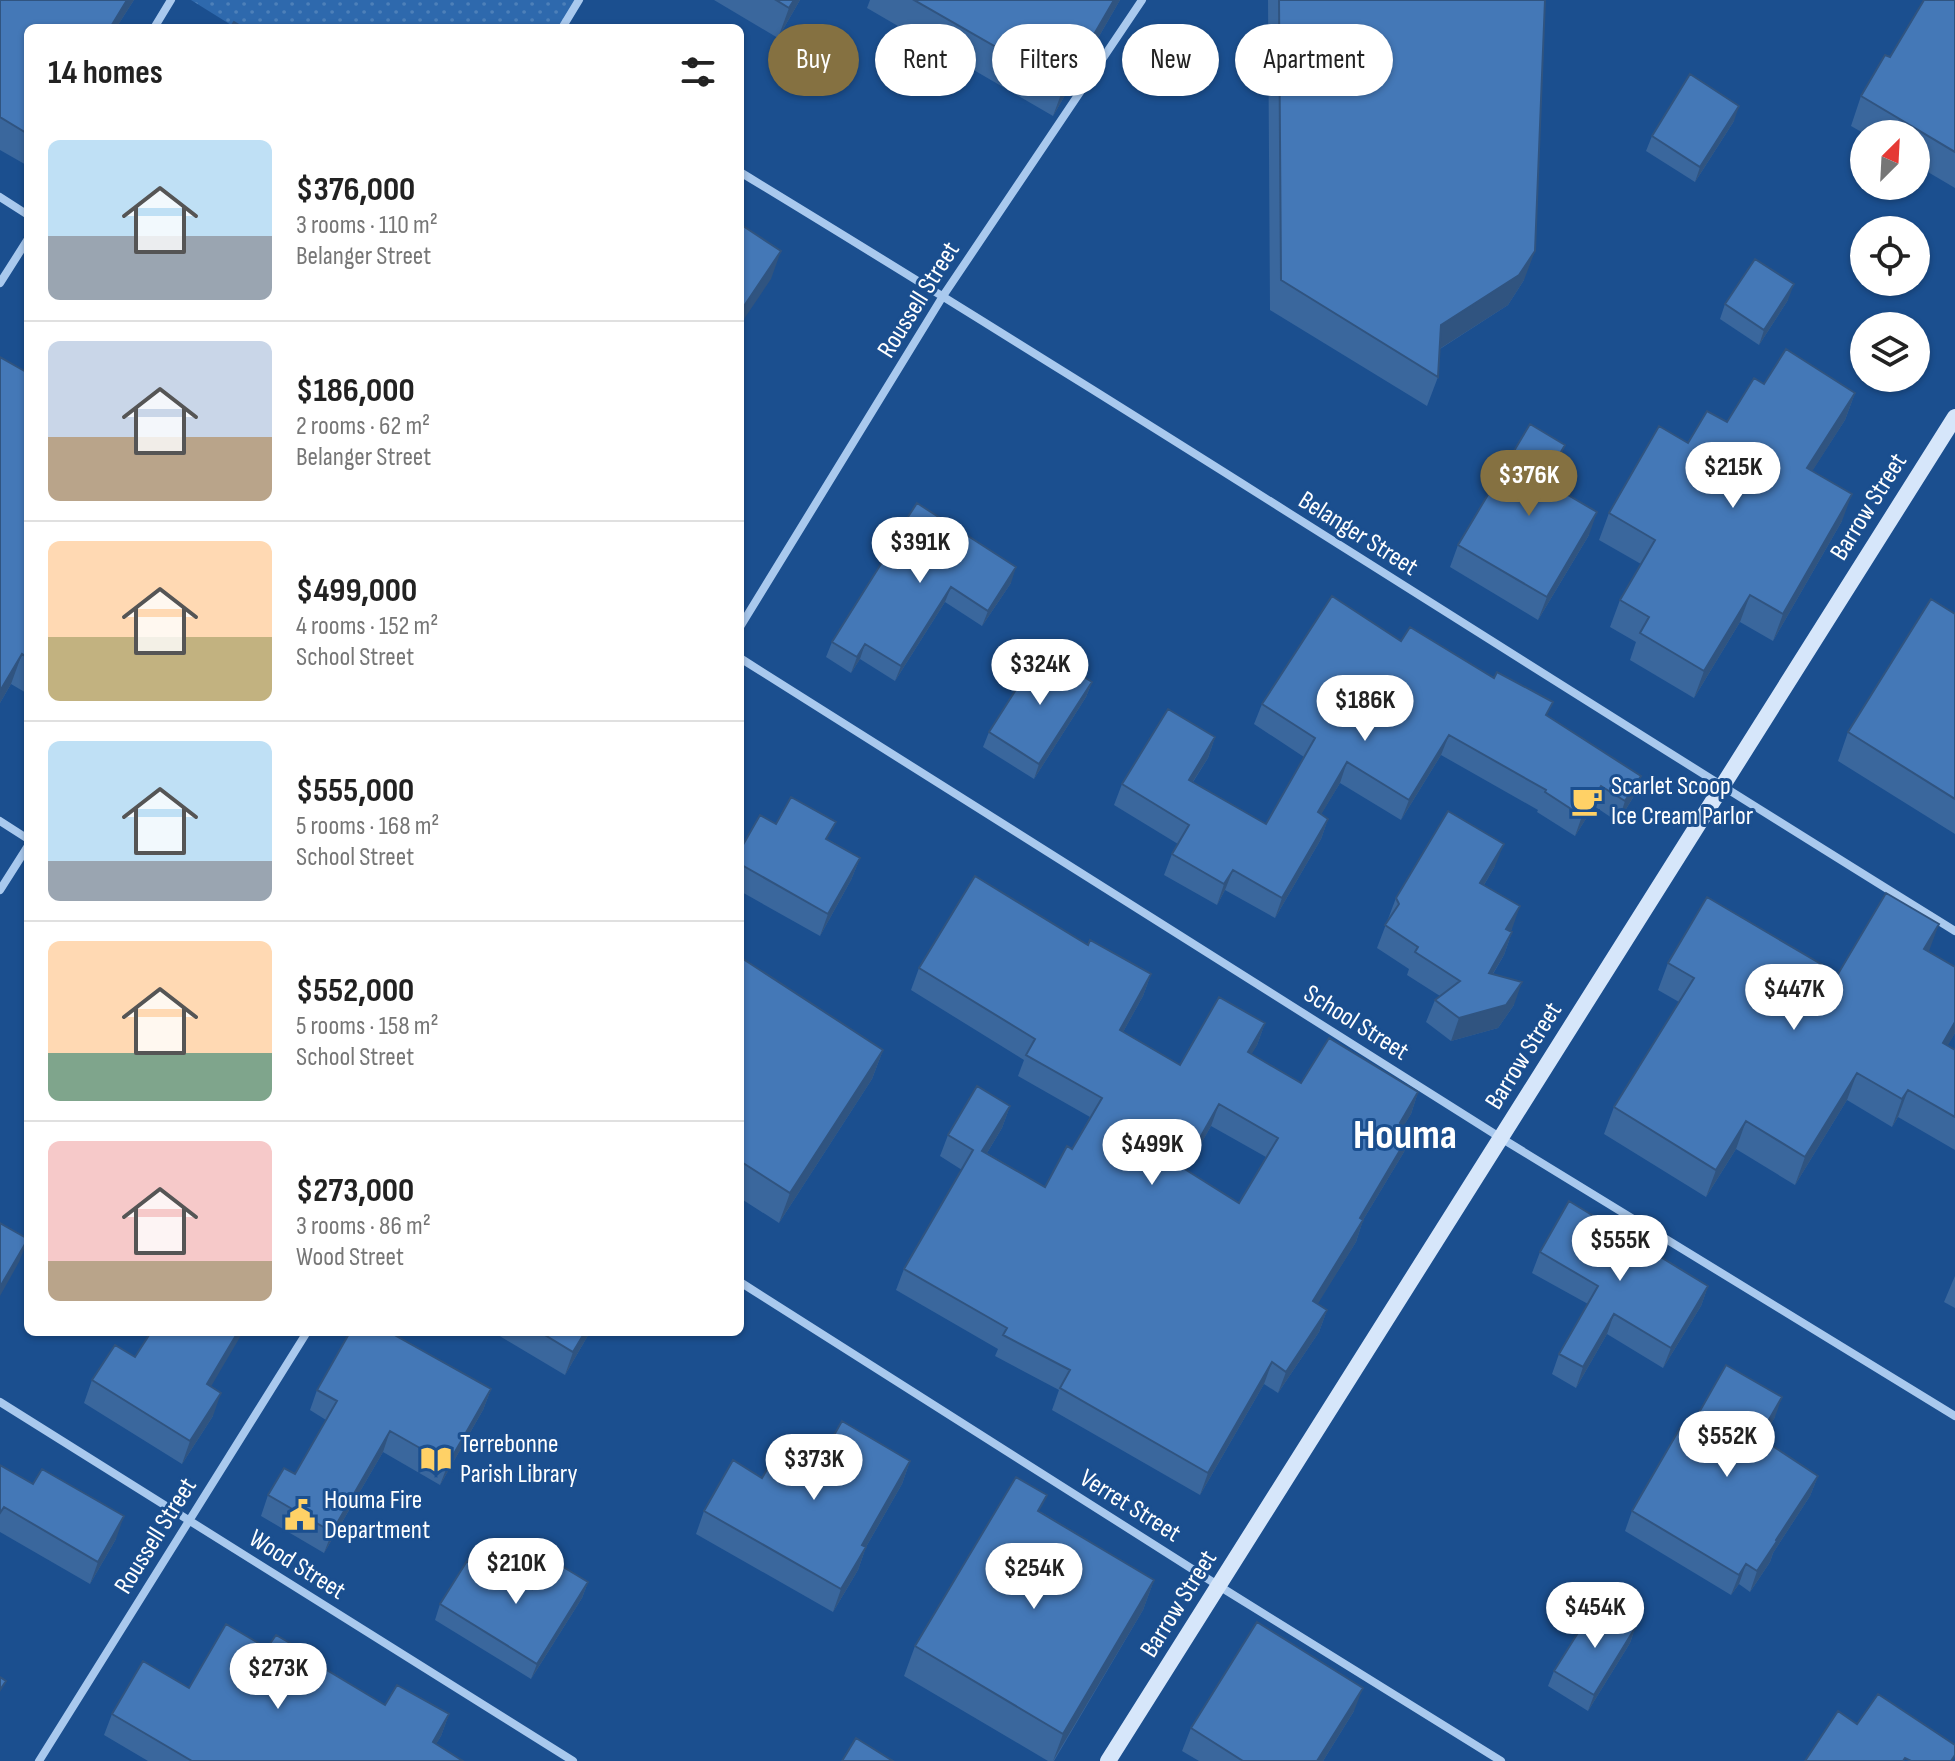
<!DOCTYPE html>
<html lang="en">
<head>
<meta charset="utf-8">
<style>
	:root { --surface:#fff; --page:#f6f6f6; --text:#222; --muted:#767676; --line:#e0e0e0; --accent:#857141 }
	body { margin:0; font-family:"Sofia Sans Condensed",sans-serif; background:var(--page); color:var(--text); height:100vh; display:flex; flex-direction:column; font-size:30px; white-space:nowrap }
	* { box-sizing:border-box; margin:0 }
	p { font-size:26px; color:var(--muted) }
	.icon { flex:none; width:44px; height:44px; fill:none; stroke:currentColor; stroke-width:2; stroke-linecap:round; stroke-linejoin:round }
	.map { position:relative; flex:1; overflow:hidden }
	.details { position:absolute; left:24px; top:24px; width:720px; height:1312px; display:flex; flex-direction:column; background:var(--surface); border-radius:12px; box-shadow:0 2px 6px #0004 }
	.details>* { flex:none }
	.top-card { position:absolute; left:768px; top:24px; width:760px; height:72px; display:flex; gap:16px }
	.needle { width:52px; rotate:24deg }
	.tools { position:absolute; left:1850px; top:120px; display:grid; gap:16px }
	.tools a { display:grid; place-items:center; width:80px; height:80px; border-radius:50%; background:var(--surface); box-shadow:0 2px 6px #0004; font-size:40px }
	.price { position:absolute; translate:-50% -68px; padding:0 18px; border-radius:28px; background:#fff; color:#222; font-size:26px; line-height:52px; filter:drop-shadow(0 2px 4px #0008) }
	.price::after { content:''; position:absolute; left:50%; top:48px; width:24px; height:18px; margin-left:-12px; background:inherit; clip-path:polygon(0 0,100% 0,50% 100%) }
	.price.active { background:var(--accent); color:#fff }
	ul { padding:0; list-style:none }
	li { display:flex; align-items:center; gap:24px; height:200px; padding:0 24px }
	li+li { border-top:2px solid var(--line) }
	li span { display:grid; place-items:center; flex:none; width:224px; height:160px; border-radius:12px; color:#555 }
	li>.icon { margin-inline-start:auto }
	span .icon { width:96px; height:96px; fill:#fffc; stroke-width:1 }
	li b { font-size:34px }
	h2 { display:flex; justify-content:space-between; align-items:center; height:96px; padding:0 24px; font-size:34px }
	.chip { padding:0 28px; border-radius:36px; background:var(--surface); box-shadow:0 2px 6px #0004; font-size:28px; line-height:72px }
	.chip.active { background:var(--accent); color:#fff }
	.map>svg:first-child { display:block }
	.park { fill:url(#park-dots) }
	.lines { fill:none; stroke-linecap:round; stroke-linejoin:round }
	.street { stroke:#a9c9ee; stroke-width:8 }
	.secondary { stroke:#d6e6fa; stroke-width:16 }
	.wall { fill:#3a679d; fill-rule:evenodd }
	.shaded-wall { fill:#305480 }
	.building { fill:#4478b7; stroke:#305480; stroke-width:2; fill-rule:evenodd }
	.labels { text-anchor:middle; dominant-baseline:central; stroke-width:6; stroke-linejoin:round; paint-order:stroke }
	.street-label { font-size:26px; fill:#fff; stroke:#1b4f8f }
	.poi-label { font-size:26px; fill:#fff; stroke:#1b4f8f; text-anchor:start }
	.town-label { font-size:42px; font-weight:bold; fill:#fff; stroke:#1b4f8f }
</style>
</head>
<body>
<div class="map">
<svg width="1955" height="1761" viewBox="0 0 1955 1761">
	<defs>
		<pattern id="park-dots" width="8" height="8" patternUnits="userSpaceOnUse" patternTransform="scale(2)"><rect width="8" height="8" fill="#2e69ad"/><path d="M2 2h.1M6 6h.1" fill="none" stroke="#4d80b9" stroke-width="1.8" stroke-linecap="round"/></pattern>
	</defs>
	<rect width="100%" height="100%" fill="#1b4f8f"/>
	<path class="park" d="M191,0H579L562,28H236Z"/>
	<g class="lines">
		<path class="street" d="M154,28L171,0
			M562,28L579,0
			M740,172C1148,420 1549,680 1955,931
			M0,197L28,215
			M0,283L28,239
			M740,627L943,296L1142,0
			M740,658L1501,1138L1955,1416
			M0,821L28,839
			M0,890L28,846
			M740,1282L1219,1586L1501,1761
			M0,1402L573,1761
			M39,1761L307,1332"/>
		<path class="secondary" d="M1108,1761L1955,417"/>
	</g>
	<path class="wall" d="M0,0H134L116,28H28V166L0,150Z
		M714,0H800L778,38Z
		M870,0H1120L1053,116L867,8Z
		M1268,0H1545L1524,280L1508,305L1440,349L1438,377L1427,406L1270,310Z
		M1955,0V188L1916,165V134H1865L1851,126L1861,96L1890,57Z
		M1734,121L1695,182L1646,151L1652,136Z
		M1788,300L1759,345L1720,319L1725,304Z
		M0,357L28,373V694L11,684L0,703Z
		M1764,384L1855,393L1845,420L1812,471L1842,521L1773,641L1740,622L1694,698L1630,660L1636,642L1610,627L1620,600L1641,564L1599,540L1609,513L1688,443L1727,422Z
		M1557,468L1548,483L1589,535L1538,620L1450,567L1458,545Z
		M889,546L1011,583L982,626L945,602L895,681L860,659L851,673L826,657L832,642L885,558Z
		M1955,614V834L1838,761L1848,732Z
		M1401,641L1548,717L1634,796L1618,822L1594,806L1575,836L1537,812L1538,810L1441,755L1401,820L1340,783L1321,814L1328,819L1321,839L1275,918L1225,890L1217,905L1164,875L1172,854L1178,844L1114,805L1122,784L1215,737L1208,758L1193,782L1266,824L1304,757L1254,724L1262,704Z
		M1092,682L1086,697L1034,779L983,747L989,732Z
		M776,824L829,840L860,858L851,880L820,936L740,891V850Z
		M1495,866L1484,885L1512,929L1510,931L1512,932L1504,955L1493,974L1514,1005L1498,1028L1451,1041L1426,1022L1435,1000L1440,996L1407,975L1409,969L1377,948L1396,898Z
		M1088,945L1151,974L1143,996L1123,1032L1180,1065L1265,1023L1257,1045L1251,1054L1301,1083L1418,1092L1411,1114L1404,1125L1412,1130L1404,1152L1363,1220L1356,1242L1317,1304L1327,1310L1319,1332L1278,1393L1264,1384L1200,1495L1052,1410L1059,1390L995,1356L998,1349L896,1290L904,1269L962,1170L940,1156L948,1135L1010,1106L1002,1128L987,1153L1045,1187L1072,1149L1090,1117L1018,1076L1024,1060L911,990L919,968ZM1211,1126L1266,1157L1239,1203L1186,1170Z
		M1928,952L1955,967V1033L1947,1046L1955,1050V1150L1898,1117L1892,1127L1847,1100L1795,1185L1736,1149L1706,1197L1604,1134L1614,1107L1679,1002L1658,990L1668,963L1838,974Z
		M740,957L883,1050L872,1079L779,1223L740,1198Z
		M1540,1252L1708,1286L1701,1306L1663,1368L1607,1334L1576,1388L1552,1374L1559,1354L1588,1304L1532,1273Z
		M1955,1276V1308L1944,1302Z
		M493,1332H590L565,1375Z
		M135,1357L211,1386L213,1416L182,1464L84,1403L92,1380Z
		M491,1389L483,1410L440,1485L383,1452L324,1553L261,1516L268,1495L295,1474L326,1420L310,1410L317,1390Z
		M1775,1417L1762,1439L1818,1476L1810,1496L1773,1553L1770,1562L1750,1592L1739,1584L1731,1595L1625,1531L1632,1511L1688,1432Z
		M910,1461L902,1484L866,1547L858,1570L833,1612L696,1534L704,1511L762,1478L816,1467Z
		M0,1465L116,1539L90,1584L0,1532Z
		M1041,1512L1154,1580L1143,1610L1054,1761H1048L904,1676L915,1646Z
		M499,1580L532,1589L588,1582L582,1598L531,1679L435,1620L440,1604Z
		M1635,1628L1630,1643L1588,1711L1548,1686L1554,1671Z
		M267,1648L313,1661L385,1705L449,1714L441,1736L436,1744L463,1761H148L104,1735L112,1714L189,1688Z
		M1354,1711L1323,1761H1199L1182,1751L1191,1728Z"/>
	<path class="shaded-wall" d="M127,0H134L116,28H110Z
		M794,0H800L778,38L789,8Z
		M1114,0H1120L1053,116L1064,86Z
		M1739,106L1734,121L1695,182L1700,167Z
		M781,251L771,279L740,325V312Z
		M1535,251L1524,280L1508,305L1430,355L1441,325Z
		M1794,284L1788,300L1759,345L1764,330Z
		M1855,393L1845,420L1797,495L1807,468Z
		M1565,445L1557,468L1536,504L1544,481Z
		M1852,494L1842,521L1773,641L1783,614Z
		M1597,512L1589,535L1538,620L1547,597Z
		M1016,567L1011,583L982,626L988,611Z
		M951,587L945,602L895,681L901,666Z
		M1750,595L1740,622L1694,698L1704,671Z
		M865,644L860,659L851,673L857,657Z
		M22,654L11,684L0,703V691Z
		M1092,682L1086,697L1034,779L1039,764Z
		M1449,735L1441,755L1401,820L1409,800Z
		M1215,737L1208,758L1181,800L1189,780Z
		M1347,762L1340,783L1310,833L1318,812Z
		M1641,776L1634,796L1618,822L1625,801Z
		M1601,786L1594,806L1575,836L1582,816Z
		M1328,819L1321,839L1275,918L1282,898Z
		M1504,844L1495,866L1472,905L1480,883Z
		M860,858L851,880L820,936L828,914Z
		M1233,870L1225,890L1217,905L1224,884Z
		M1520,906L1512,929L1498,952L1506,929Z
		M1939,924L1929,951L1914,977L1924,949Z
		M1512,932L1504,955L1480,995L1489,973Z
		M1151,974L1143,996L1112,1052L1120,1030Z
		M1522,982L1514,1005L1498,1028L1451,1041L1459,1018Z
		M1955,1022V1033L1933,1071L1943,1043Z
		M1265,1023L1257,1045L1240,1074L1248,1052Z
		M883,1050L872,1079L779,1223L790,1193Z
		M1857,1073L1847,1100L1795,1185L1805,1157Z
		M1908,1090L1898,1117L1892,1127L1902,1099Z
		M1418,1092L1411,1114L1392,1145L1400,1123Z
		M1219,1104L1211,1126L1175,1190L1183,1168Z
		M1010,1106L1002,1128L975,1173L982,1151Z
		M1746,1121L1736,1149L1706,1197L1716,1170Z
		M1412,1130L1404,1152L1363,1220L1356,1242L1306,1323L1313,1301L1360,1218Z
		M28,1239L19,1262L0,1296V1287Z
		M1708,1286L1701,1306L1663,1368L1671,1348Z
		M1327,1310L1319,1332L1278,1393L1286,1372Z
		M1614,1314L1607,1334L1576,1388L1583,1367Z
		M238,1332H243L199,1407L207,1384Z
		M585,1332H590L565,1375L573,1352Z
		M1272,1362L1264,1384L1200,1495L1208,1473Z
		M491,1389L483,1410L440,1485L448,1464Z
		M221,1393L213,1416L182,1464L190,1441Z
		M1782,1397L1775,1417L1752,1457L1759,1437Z
		M390,1431L383,1452L324,1553L332,1532Z
		M910,1461L902,1484L854,1568L862,1545Z
		M1818,1476L1810,1496L1773,1553L1770,1562L1750,1592L1757,1571L1776,1540Z
		M124,1516L116,1539L90,1584L98,1562Z
		M866,1547L858,1570L833,1612L841,1589Z
		M1746,1564L1739,1584L1731,1595L1739,1575Z
		M1154,1580L1143,1610L1053,1761L1063,1734Z
		M588,1582L582,1598L531,1679L537,1664Z
		M1635,1628L1630,1643L1588,1711L1594,1695Z
		M1363,1688L1354,1711L1323,1761H1317Z
		M449,1714L441,1736L426,1761L433,1742Z"/>
	<path class="building" d="M0,0H127L110,28H28V134L0,117Z
		M776,0H794L789,8Z
		M914,0H1114L1064,86Z
		M1279,0H1545L1535,251L1519,275L1441,325L1438,377L1281,280Z
		M1924,0H1955V152L1861,96L1885,55L1890,57Z
		M234,22L244,28H230Z
		M1690,74L1739,106L1700,167L1652,136Z
		M740,224L781,251L740,312Z
		M1755,259L1794,284L1764,330L1725,304Z
		M1786,349L1855,393L1807,468L1852,494L1783,614L1750,595L1704,671L1640,633L1649,617L1620,600L1655,540L1609,513L1659,426L1688,443L1707,411L1727,422L1754,378L1764,384Z
		M0,357L28,373V658L22,654L0,691Z
		M1530,424L1565,445L1544,481L1597,512L1547,597L1458,545Z
		M917,503L1016,567L988,611L951,587L901,666L865,644L857,657L832,642L891,548L889,546Z
		M1332,596L1401,641L1410,627L1494,678L1497,672L1553,702L1546,715L1641,776L1625,801L1601,786L1582,816L1545,792L1546,790L1449,735L1409,800L1347,762L1318,812L1328,819L1282,898L1233,870L1224,884L1172,854L1189,825L1122,784L1168,709L1215,737L1189,780L1266,824L1315,738L1262,704Z
		M1931,599L1955,614V799L1848,732Z
		M1041,650L1092,682L1039,764L989,732Z
		M791,797L836,822L826,839L860,858L828,914L740,864V850L760,815L776,824Z
		M1448,811L1504,844L1480,883L1520,906L1506,929L1512,932L1489,973L1522,982L1506,1005L1459,1018L1435,1000L1460,981L1415,952L1418,947L1385,925L1399,904L1396,898Z
		M975,876L1088,945L1090,940L1151,974L1120,1030L1180,1065L1219,997L1265,1023L1248,1052L1301,1083L1329,1038L1418,1092L1400,1123L1412,1130L1360,1218L1363,1220L1313,1301L1327,1310L1286,1372L1272,1362L1208,1473L1060,1388L1070,1370L1003,1335L1007,1328L904,1269L973,1150L948,1135L977,1086L1010,1106L982,1151L1045,1187L1067,1146L1072,1149L1102,1098L1026,1055L1035,1039L919,968ZM1219,1104L1278,1138L1239,1203L1183,1168Z
		M1886,893L1939,924L1924,949L1955,967V1022L1943,1043L1955,1050V1117L1908,1090L1902,1099L1857,1073L1805,1157L1746,1121L1716,1170L1614,1107L1694,978L1668,963L1707,897L1838,974Z
		M740,957L883,1050L790,1193L740,1161Z
		M1569,1201L1708,1286L1671,1348L1614,1314L1583,1367L1559,1354L1598,1286L1540,1252Z
		M0,1223L28,1239L0,1287Z
		M151,1332H238L207,1384L221,1393L190,1441L92,1380L115,1345L135,1357Z
		M350,1332H389L491,1389L448,1464L390,1431L332,1532L268,1495L284,1468L295,1474L337,1401L317,1390Z
		M540,1332H585L573,1352Z
		M1726,1365L1782,1397L1759,1437L1818,1476L1776,1540L1777,1541L1757,1571L1746,1564L1739,1575L1632,1511L1680,1428L1688,1432Z
		M842,1421L910,1461L862,1545L866,1547L841,1589L704,1511L733,1460L762,1478L780,1447L816,1467Z
		M0,1465L33,1484L42,1469L124,1516L98,1562L4,1507L0,1513Z
		M1016,1477L1047,1495L1038,1511L1154,1580L1063,1734L915,1646Z
		M550,1559L588,1582L537,1664L440,1604L467,1561L499,1580L505,1572L532,1589Z
		M1596,1604L1635,1628L1594,1695L1554,1671Z
		M1257,1622L1363,1688L1317,1761H1243L1191,1728Z
		M226,1624L267,1648L276,1635L314,1657L312,1661L385,1705L397,1685L449,1714L433,1742L463,1761H192L112,1714L143,1661L189,1688Z
		M0,1677L6,1681L0,1690Z
		M1878,1694L1955,1745V1755L1951,1761H1911L1905,1758L1903,1761H1805L1838,1711L1857,1724Z
		M856,1738L893,1761H842Z"/>
	<defs>
		<symbol id="cafe-bare" viewBox="-9 -9 18 18"><path d="M-5.5-4.5H6V0H3Q3 3.5 0 3.5H-2.5Q-5.5 3.5-5.5 0ZM3-3.2v2h1.7v-2ZM-6 4.5H4V6H-6Z" fill="#ffd166" stroke="#1b4f8f" stroke-width="2.5" paint-order="stroke"/></symbol>
		<symbol id="library-bare" viewBox="-9 -9 18 18"><path d="M-6-4Q-3-5.5-.7-3.5V5Q-3 3-6 4ZM6-4Q3-5.5 .7-3.5V5Q3 3 6 4Z" fill="#ffd166" stroke="#1b4f8f" stroke-width="2.5" paint-order="stroke"/></symbol>
		<symbol id="civic-bare" viewBox="-9 -9 18 18"><path d="M-.6-6.5H3V-4.5H.6V-3L4-1V1h2V6H-6V1h2V-1L-.6-3ZM-1.2 2.5V6h2.4V2.5Z" fill="#ffd166" stroke="#1b4f8f" stroke-width="2.5" paint-order="stroke"/></symbol>
	</defs>
	<g fill-rule="evenodd">
		<use href="#cafe-bare" x="1565" y="779" width="44" height="44"/>
		<use href="#library-bare" x="414" y="1437" width="44" height="44"/>
		<use href="#civic-bare" x="278" y="1493" width="44" height="44"/>
	</g>
	<g class="labels">
		<g class="street-label">
			<text transform="translate(919 300) rotate(-58)">Roussell Street</text>
			<text transform="translate(1869 507) rotate(-58)">Barrow Street</text>
			<text transform="translate(1358 534) rotate(32)">Belanger Street</text>
			<text transform="translate(1356 1023) rotate(32)">School Street</text>
			<text transform="translate(1524 1056) rotate(-58)">Barrow Street</text>
			<text transform="translate(1130 1506) rotate(32)">Verret Street</text>
			<text transform="translate(156 1536) rotate(-58)">Roussell Street</text>
			<text transform="translate(297 1565) rotate(32)">Wood Street</text>
			<text transform="translate(1179 1604) rotate(-58)">Barrow Street</text>
		</g>
		<g class="poi-label">
			<text x="1611" y="786">Scarlet Scoop<tspan x="1611" dy="30">Ice Cream Parlor</tspan></text>
			<text x="460" y="1444">Terrebonne<tspan x="460" dy="30">Parish Library</tspan></text>
			<text x="324" y="1500">Houma Fire<tspan x="324" dy="30">Department</tspan></text>
		</g>
		<g class="town-label">
			<text x="1405" y="1135">Houma</text>
		</g>
	</g>
</svg>
<div class="tools">
<a><svg class="needle" viewBox="-14 -14 28 28"><path d="M0-13l5 13h-10z" fill="#e53935"/><path d="M0 13l5-13h-10z" fill="#767676"/></svg></a>
<a><svg class="icon" aria-label="locate" viewBox="0 0 24 24"><circle cx="12" cy="12" r="6"/><path d="M12 2v4M12 18v4M2 12h4M18 12h4"/></svg></a>
<a><svg class="icon" aria-label="layers" viewBox="0 0 24 24"><path d="M12 4l9 5-9 5-9-5zM3 14l9 5 9-5"/></svg></a>
</div>
<b class="price" style="left:1733px;top:510px">$215K</b>
<b class="price active" style="left:1529px;top:518px">$376K</b>
<b class="price" style="left:920px;top:585px">$391K</b>
<b class="price" style="left:1040px;top:707px">$324K</b>
<b class="price" style="left:1365px;top:743px">$186K</b>
<b class="price" style="left:1794px;top:1032px">$447K</b>
<b class="price" style="left:1152px;top:1187px">$499K</b>
<b class="price" style="left:1620px;top:1283px">$555K</b>
<b class="price" style="left:1727px;top:1479px">$552K</b>
<b class="price" style="left:814px;top:1502px">$373K</b>
<b class="price" style="left:516px;top:1606px">$210K</b>
<b class="price" style="left:1034px;top:1611px">$254K</b>
<b class="price" style="left:1595px;top:1650px">$454K</b>
<b class="price" style="left:278px;top:1711px">$273K</b>
<div class="top-card">
<a class="chip active">Buy</a>
<a class="chip">Rent</a>
<a class="chip">Filters</a>
<a class="chip">New</a>
<a class="chip">Apartment</a>
</div>
<section class="details">
<h2>14 homes<svg class="icon" aria-label="filters" viewBox="0 0 24 24"><path d="M4 7h16M4 17h16"/><circle cx="9" cy="7" r="2"/><circle cx="15" cy="17" r="2"/></svg></h2>
<ul>
<li><span style="background:linear-gradient(#bfe0f5 60%,#9aa5b1 0)"><svg class="icon" aria-label="home" viewBox="0 0 24 24"><path d="M3 11l9-7 9 7M6 9v11h12V9"/></svg></span><div><b>$376,000</b><p>3 rooms · 110 m²</p><p>Belanger Street</p></div></li>
<li><span style="background:linear-gradient(#c9d6e8 60%,#b9a48a 0)"><svg class="icon" aria-label="home" viewBox="0 0 24 24"><path d="M3 11l9-7 9 7M6 9v11h12V9"/></svg></span><div><b>$186,000</b><p>2 rooms · 62 m²</p><p>Belanger Street</p></div></li>
<li><span style="background:linear-gradient(#ffd9b3 60%,#c2b280 0)"><svg class="icon" aria-label="home" viewBox="0 0 24 24"><path d="M3 11l9-7 9 7M6 9v11h12V9"/></svg></span><div><b>$499,000</b><p>4 rooms · 152 m²</p><p>School Street</p></div></li>
<li><span style="background:linear-gradient(#bfe0f5 75%,#9aa5b1 0)"><svg class="icon" aria-label="home" viewBox="0 0 24 24"><path d="M3 11l9-7 9 7M6 9v11h12V9"/></svg></span><div><b>$555,000</b><p>5 rooms · 168 m²</p><p>School Street</p></div></li>
<li><span style="background:linear-gradient(#ffd9b3 70%,#7fa58c 0)"><svg class="icon" aria-label="home" viewBox="0 0 24 24"><path d="M3 11l9-7 9 7M6 9v11h12V9"/></svg></span><div><b>$552,000</b><p>5 rooms · 158 m²</p><p>School Street</p></div></li>
<li><span style="background:linear-gradient(#f6c9c9 75%,#b9a48a 0)"><svg class="icon" aria-label="home" viewBox="0 0 24 24"><path d="M3 11l9-7 9 7M6 9v11h12V9"/></svg></span><div><b>$273,000</b><p>3 rooms · 86 m²</p><p>Wood Street</p></div></li>
</ul>
</section>
</div>
</body>
</html>
